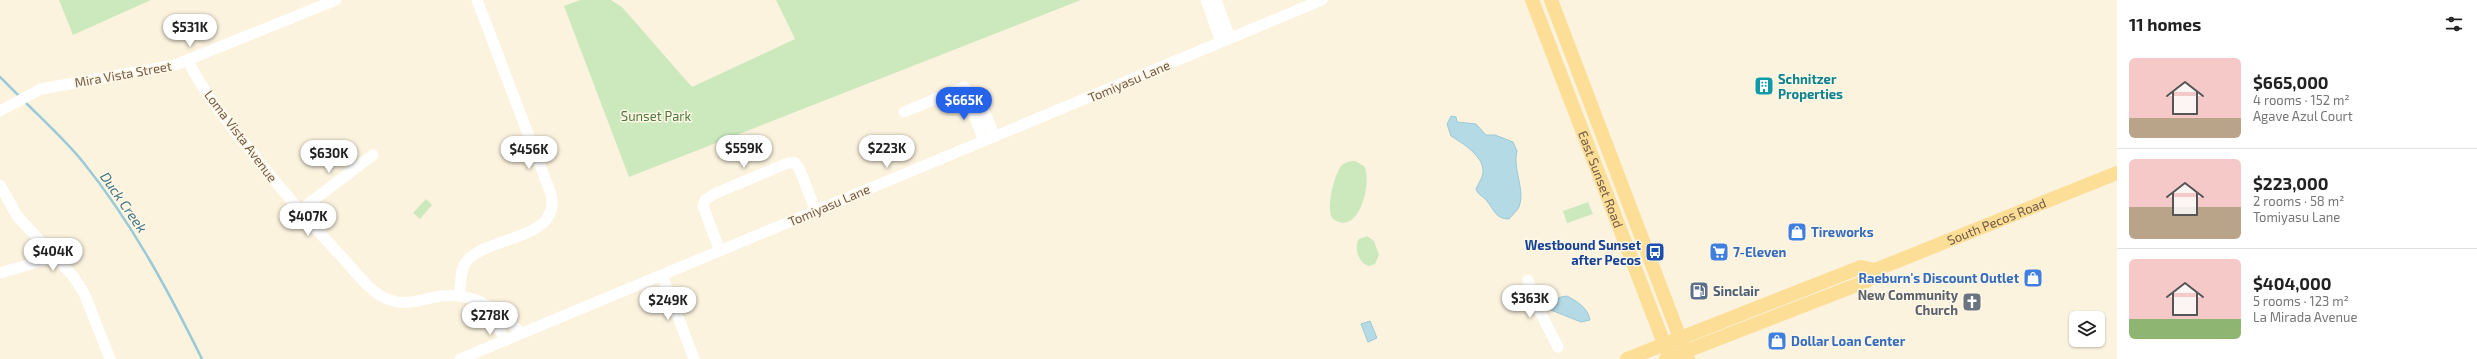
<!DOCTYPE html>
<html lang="en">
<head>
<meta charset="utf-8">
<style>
	:root { --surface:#fff; --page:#f6f6f6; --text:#222; --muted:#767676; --line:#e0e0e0; --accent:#2563eb }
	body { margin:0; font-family:"Exo 2",sans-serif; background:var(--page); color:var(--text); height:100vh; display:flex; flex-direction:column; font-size:15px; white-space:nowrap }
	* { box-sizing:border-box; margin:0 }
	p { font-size:13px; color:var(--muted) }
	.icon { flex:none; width:22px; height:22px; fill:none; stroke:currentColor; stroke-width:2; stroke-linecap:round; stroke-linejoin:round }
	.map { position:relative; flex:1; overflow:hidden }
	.sheet { display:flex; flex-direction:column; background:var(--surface); width:360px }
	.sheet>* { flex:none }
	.controls { position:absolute; left:2069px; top:311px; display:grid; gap:8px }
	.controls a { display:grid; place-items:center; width:36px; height:36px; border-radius:6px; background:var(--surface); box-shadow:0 1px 3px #0004; font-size:20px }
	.price { position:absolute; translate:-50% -34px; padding:0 9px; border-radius:14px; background:#fff; color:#222; font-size:13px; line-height:26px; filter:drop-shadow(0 1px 2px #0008) }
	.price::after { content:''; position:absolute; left:50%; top:24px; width:12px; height:9px; margin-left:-6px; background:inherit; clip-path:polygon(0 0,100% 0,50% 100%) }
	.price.selected { background:var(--accent); color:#fff }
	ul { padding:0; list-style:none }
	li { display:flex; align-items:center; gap:12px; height:100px; padding:0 12px }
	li+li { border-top:1px solid var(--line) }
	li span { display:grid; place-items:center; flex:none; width:112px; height:80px; border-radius:6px; color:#555 }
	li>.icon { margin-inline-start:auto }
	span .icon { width:48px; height:48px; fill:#fffc; stroke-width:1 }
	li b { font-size:17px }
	h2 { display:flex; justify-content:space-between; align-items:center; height:48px; padding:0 12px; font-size:17px }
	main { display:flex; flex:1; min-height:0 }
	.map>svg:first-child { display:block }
	.green { fill:#cce9be }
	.water { fill:#b4dae5; stroke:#9ac9d7 }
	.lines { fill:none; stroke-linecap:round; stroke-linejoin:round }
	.stream { stroke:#9ac9d7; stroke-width:2.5 }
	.minor { stroke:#fff; stroke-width:11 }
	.major { stroke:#fcde96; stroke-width:14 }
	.labels { text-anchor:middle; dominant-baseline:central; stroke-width:3; stroke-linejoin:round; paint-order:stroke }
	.street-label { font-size:13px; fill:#725a47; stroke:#fff7e5 }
	.culture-label { font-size:13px; font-weight:bold; fill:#0d838f; stroke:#fff7e5; text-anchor:start }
	.park-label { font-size:13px; fill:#4c783f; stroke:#fff7e5 }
	.shop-label { font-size:13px; font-weight:bold; fill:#366cbe; stroke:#fff7e5; text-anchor:start }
	.transit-label { font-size:13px; font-weight:bold; fill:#164399; stroke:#fff7e5; text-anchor:end }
	.service-label { font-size:13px; font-weight:bold; fill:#4e5e75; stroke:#fff7e5; text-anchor:start }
	.worship-label { font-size:13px; font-weight:bold; fill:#5b616d; stroke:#fff7e5; text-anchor:end }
	.water-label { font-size:14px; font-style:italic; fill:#417586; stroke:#fff7e5 }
</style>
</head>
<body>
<main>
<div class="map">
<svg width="2117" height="359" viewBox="0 0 2117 359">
	<rect width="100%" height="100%" fill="#fcf3df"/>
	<path class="green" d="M59,0H151L73,35Z
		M580,0H611L622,7L692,87L795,39L776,0H1081L629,177L564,6Z
		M1355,161L1364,166C1373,180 1359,240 1332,218C1326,209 1334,175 1341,166C1345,162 1350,161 1355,161Z
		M426,199L432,205L420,219L413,213Z
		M1588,202L1593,214L1567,223L1563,211Z
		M1367,236L1374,241L1379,255L1375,264L1369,266C1359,264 1353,247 1359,239Z"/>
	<path class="water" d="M1451,116L1456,117L1457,122L1476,124L1486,135H1495L1513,142L1517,151C1512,169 1526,190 1519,207C1517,211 1512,215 1509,219C1496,219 1494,210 1487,201C1483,196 1478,195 1476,189C1478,184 1483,177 1483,172C1484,156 1462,143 1451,136L1447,124Z
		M1567,296C1578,302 1588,308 1590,320L1581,322L1551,310V302L1561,297Z
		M1370,321L1377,338L1368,342L1361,324Z"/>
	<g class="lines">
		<path class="stream" d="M0,77L19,96
			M24,101C44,121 66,141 83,162C132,223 168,290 202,359"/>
		<path class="minor" d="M1206,0L1221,42
			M1216,0L1230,38
			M188,61C204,93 227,122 250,150C279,187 309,222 341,256C355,271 372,296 393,301C406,305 422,300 435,297C471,290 497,308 521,333
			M972,96V110L984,141
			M0,111L41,89L175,65L336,0
			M904,112L964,87L982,106L995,137
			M0,185L17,216L73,276L85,295L110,359
			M299,211L373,155
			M720,251L703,206L705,200L714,194L788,163H795L799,168L816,211
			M0,273L55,257
			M662,275L694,359
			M1528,280L1537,306L1558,347
			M459,295C461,285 460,270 466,262C487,235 562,241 551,194L477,0
			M496,310V322L505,341
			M460,359L1322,0"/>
		<g class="major">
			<path id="s1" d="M1532,0L1670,359"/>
			<path d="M1551,0L1688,359"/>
			<path d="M1627,359L1861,267L1875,270"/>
			<path id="s2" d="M1666,359L1867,281L1875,270L2117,173"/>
		</g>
	</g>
	<defs>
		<symbol id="building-square" viewBox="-11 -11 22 22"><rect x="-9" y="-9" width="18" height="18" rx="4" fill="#0f9aa8" stroke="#fff7e5"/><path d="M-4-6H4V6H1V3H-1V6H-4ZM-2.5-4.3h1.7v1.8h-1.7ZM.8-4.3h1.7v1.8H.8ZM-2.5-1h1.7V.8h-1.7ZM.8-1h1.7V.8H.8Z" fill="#fff"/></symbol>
		<symbol id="shop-square" viewBox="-11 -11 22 22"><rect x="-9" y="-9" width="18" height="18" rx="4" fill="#3f7fe0" stroke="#fff7e5"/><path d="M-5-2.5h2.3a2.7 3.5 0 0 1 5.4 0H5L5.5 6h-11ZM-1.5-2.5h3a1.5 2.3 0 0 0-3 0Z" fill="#fff"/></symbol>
		<symbol id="bus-square" viewBox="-11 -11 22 22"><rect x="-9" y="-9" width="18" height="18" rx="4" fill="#1a4fb4" stroke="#fff7e5"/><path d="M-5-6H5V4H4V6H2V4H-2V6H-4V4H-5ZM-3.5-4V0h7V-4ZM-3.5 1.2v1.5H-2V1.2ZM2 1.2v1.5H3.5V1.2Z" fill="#fff"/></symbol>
		<symbol id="supermarket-square" viewBox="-11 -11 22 22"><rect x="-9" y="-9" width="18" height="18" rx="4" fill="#3f7fe0" stroke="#fff7e5"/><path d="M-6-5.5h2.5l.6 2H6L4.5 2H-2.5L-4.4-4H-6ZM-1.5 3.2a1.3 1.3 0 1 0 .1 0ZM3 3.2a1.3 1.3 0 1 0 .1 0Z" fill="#fff"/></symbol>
		<symbol id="fuel-square" viewBox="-11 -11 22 22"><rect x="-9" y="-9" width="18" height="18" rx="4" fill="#5c6f8a" stroke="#fff7e5"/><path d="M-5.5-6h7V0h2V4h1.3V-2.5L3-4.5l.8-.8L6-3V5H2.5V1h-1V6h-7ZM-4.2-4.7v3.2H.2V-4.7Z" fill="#fff"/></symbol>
		<symbol id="church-square" viewBox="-11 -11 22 22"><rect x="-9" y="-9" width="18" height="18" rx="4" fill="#6b7280" stroke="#fff7e5"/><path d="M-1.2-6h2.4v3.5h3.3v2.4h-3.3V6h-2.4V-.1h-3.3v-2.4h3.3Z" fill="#fff"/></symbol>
	</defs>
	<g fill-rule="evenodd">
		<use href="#building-square" x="1753" y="75" width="22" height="22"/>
		<use href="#shop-square" x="1786" y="221" width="22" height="22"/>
		<use href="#bus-square" x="1644" y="241" width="22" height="22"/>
		<use href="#supermarket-square" x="1708" y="241" width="22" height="22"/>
		<use href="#shop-square" x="2022" y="267" width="22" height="22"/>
		<use href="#fuel-square" x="1688" y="280" width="22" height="22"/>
		<use href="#church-square" x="1961" y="291" width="22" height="22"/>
		<use href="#shop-square" x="1766" y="330" width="22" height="22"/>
	</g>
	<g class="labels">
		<g class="street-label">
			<text transform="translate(123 74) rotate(-10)">Mira Vista Street</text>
			<text transform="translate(1129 81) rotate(-23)">Tomiyasu Lane</text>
			<text transform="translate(241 136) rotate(53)">Loma Vista Avenue</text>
			<text stroke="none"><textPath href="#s1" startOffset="192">East Sunset Road</textPath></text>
			<text transform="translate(829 205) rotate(-23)">Tomiyasu Lane</text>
			<text stroke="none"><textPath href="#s2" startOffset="360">South Pecos Road</textPath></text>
		</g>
		<g class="culture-label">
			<text x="1778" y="79">Schnitzer<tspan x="1778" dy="15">Properties</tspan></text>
		</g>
		<g class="park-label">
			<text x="656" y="116">Sunset Park</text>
		</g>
		<g class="shop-label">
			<text x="1811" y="232">Tireworks</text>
			<text x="1733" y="252">7-Eleven</text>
			<text x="2019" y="278" text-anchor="end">Raeburn's Discount Outlet</text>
			<text x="1791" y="341">Dollar Loan Center</text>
		</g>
		<g class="transit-label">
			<text x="1641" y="245">Westbound Sunset<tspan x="1641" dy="15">after Pecos</tspan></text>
		</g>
		<g class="service-label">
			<text x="1713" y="291">Sinclair</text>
		</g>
		<g class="worship-label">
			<text x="1958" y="295">New Community<tspan x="1958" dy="15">Church</tspan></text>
		</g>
		<g class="water-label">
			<text transform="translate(124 202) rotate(55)">Duck Creek</text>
		</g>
	</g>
</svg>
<div class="controls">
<a><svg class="icon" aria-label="layers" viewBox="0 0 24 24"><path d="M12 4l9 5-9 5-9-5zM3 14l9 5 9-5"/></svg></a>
</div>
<b class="price" style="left:190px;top:48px">$531K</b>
<b class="price selected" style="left:964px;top:121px">$665K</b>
<b class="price" style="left:744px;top:169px">$559K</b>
<b class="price" style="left:887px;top:169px">$223K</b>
<b class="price" style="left:529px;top:170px">$456K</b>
<b class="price" style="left:329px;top:174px">$630K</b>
<b class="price" style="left:308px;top:237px">$407K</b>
<b class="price" style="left:53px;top:272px">$404K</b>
<b class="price" style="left:1530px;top:319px">$363K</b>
<b class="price" style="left:668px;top:321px">$249K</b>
<b class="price" style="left:490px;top:336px">$278K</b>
</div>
<section class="sheet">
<h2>11 homes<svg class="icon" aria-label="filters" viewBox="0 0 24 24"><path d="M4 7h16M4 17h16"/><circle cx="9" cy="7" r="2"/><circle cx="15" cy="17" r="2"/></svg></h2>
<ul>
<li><span style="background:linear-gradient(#f6c9c9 75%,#b9a48a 0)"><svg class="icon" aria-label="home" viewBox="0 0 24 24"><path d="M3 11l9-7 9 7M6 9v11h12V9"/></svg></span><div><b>$665,000</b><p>4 rooms · 152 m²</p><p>Agave Azul Court</p></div></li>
<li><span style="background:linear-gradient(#f6c9c9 60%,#b9a48a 0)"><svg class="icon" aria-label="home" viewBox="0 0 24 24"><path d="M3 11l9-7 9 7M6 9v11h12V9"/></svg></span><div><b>$223,000</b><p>2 rooms · 58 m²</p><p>Tomiyasu Lane</p></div></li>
<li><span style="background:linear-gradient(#f6c9c9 75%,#8fb573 0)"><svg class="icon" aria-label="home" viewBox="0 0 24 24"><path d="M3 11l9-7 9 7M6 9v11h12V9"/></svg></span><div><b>$404,000</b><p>5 rooms · 123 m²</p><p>La Mirada Avenue</p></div></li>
</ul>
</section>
</main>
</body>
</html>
